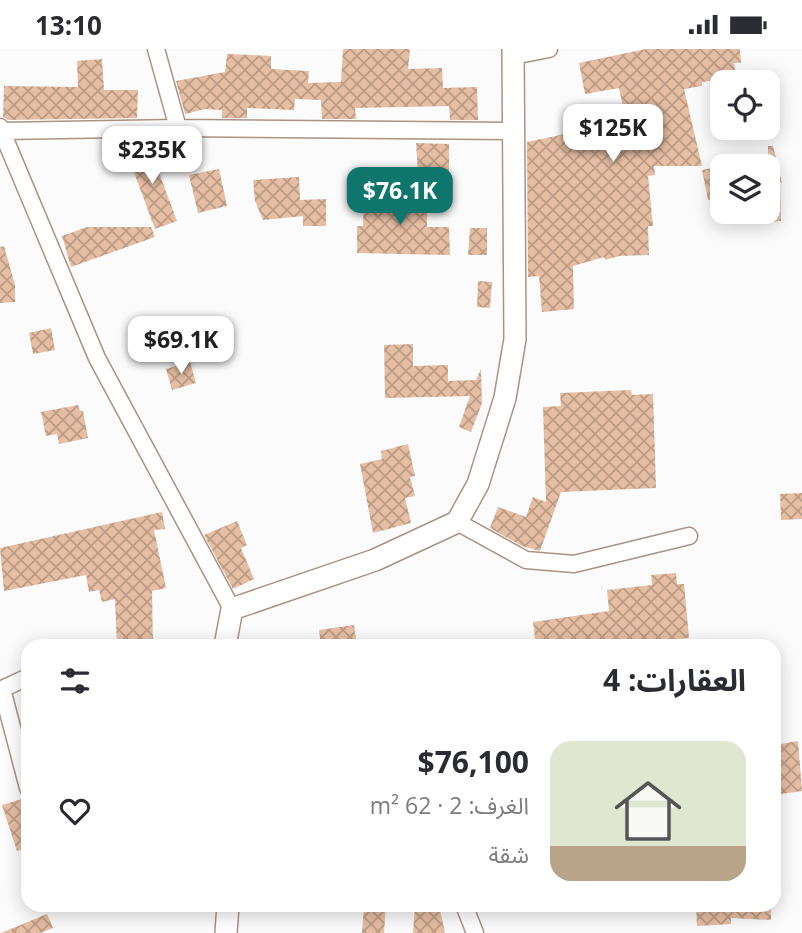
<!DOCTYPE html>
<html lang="ar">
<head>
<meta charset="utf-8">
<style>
	:root { --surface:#fff; --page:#f2f2f3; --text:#2b2b33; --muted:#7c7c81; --accent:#0f766e }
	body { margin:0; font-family:"Open Sans","Noto Sans Arabic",sans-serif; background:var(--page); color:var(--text); direction:rtl; height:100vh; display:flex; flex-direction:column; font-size:26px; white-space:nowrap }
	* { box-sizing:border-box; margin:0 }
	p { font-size:23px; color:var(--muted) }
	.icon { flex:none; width:38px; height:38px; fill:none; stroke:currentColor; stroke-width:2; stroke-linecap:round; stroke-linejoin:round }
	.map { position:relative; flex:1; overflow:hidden; direction:ltr }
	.panel { position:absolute; left:21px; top:590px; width:760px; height:273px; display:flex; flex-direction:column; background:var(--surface); border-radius:21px; box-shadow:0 4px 18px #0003; direction:rtl }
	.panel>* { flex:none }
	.tools { position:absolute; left:710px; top:21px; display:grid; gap:14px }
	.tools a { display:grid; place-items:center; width:70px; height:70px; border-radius:14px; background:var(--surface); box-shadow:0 4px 18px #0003; font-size:35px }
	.price { position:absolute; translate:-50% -60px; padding:0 16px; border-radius:14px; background:#fff; color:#222; font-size:23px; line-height:46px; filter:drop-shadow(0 2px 4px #0008) }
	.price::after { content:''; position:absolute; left:50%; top:42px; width:21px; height:16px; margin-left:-10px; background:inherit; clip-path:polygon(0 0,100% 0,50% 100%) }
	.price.on { background:var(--accent); color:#fff }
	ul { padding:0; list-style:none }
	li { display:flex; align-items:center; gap:21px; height:175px; padding:0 35px }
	li span { display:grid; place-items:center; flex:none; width:196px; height:140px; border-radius:21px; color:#555 }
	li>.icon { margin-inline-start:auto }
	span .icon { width:84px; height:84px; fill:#fffc; stroke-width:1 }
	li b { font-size:30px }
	h2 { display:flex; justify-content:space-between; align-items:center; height:84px; padding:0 35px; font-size:30px }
	.status { display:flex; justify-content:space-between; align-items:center; height:49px; padding:0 35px; background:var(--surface); direction:ltr }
	.status svg { height:19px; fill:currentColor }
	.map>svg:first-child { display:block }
	.building { fill:url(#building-cross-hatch) }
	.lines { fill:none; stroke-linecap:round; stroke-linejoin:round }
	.minor-casing { stroke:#ac9280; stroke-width:19 }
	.tertiary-casing { stroke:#ac9280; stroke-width:24 }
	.minor { stroke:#fff; stroke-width:16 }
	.tertiary { stroke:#fff; stroke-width:21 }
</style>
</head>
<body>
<div class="status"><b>13:10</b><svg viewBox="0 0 49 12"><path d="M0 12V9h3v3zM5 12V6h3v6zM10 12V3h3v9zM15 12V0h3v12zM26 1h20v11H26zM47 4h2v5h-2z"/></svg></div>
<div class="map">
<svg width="802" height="884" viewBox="0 0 802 884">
	<defs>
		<pattern id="building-cross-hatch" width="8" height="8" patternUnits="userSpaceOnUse" patternTransform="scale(1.75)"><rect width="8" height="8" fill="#e6bea3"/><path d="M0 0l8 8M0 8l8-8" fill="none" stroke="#bc9b85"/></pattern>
	</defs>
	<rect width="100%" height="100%" fill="#fbfbfb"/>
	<path class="building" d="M343,0H410L408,20L442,19L443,39L477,38L478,71H450L449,57L355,59L356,70H322L321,51L295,50L294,61L247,59V69H222V61L205,60L185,65L176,32L225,23L227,5L271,7V20L309,22L308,34L341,33Z
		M646,0H740L741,14H734L736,28L702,33V37L684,40L702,117H654L655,126L648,127L653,177H648L649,206L619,207L605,211L604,208L573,217L574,260L542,263L539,227L528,228L527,93L626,72L619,39L585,45L579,14Z
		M102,10L104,41H138L137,69L8,71L3,68L4,37L78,38L77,12Z
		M148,94L177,172L155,180L126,102Z
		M416,94L449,95V138H419Z
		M768,97H773L782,134H780L781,172L768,173Z
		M721,117L723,147L708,151L702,121Z
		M219,120L227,157L198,164L189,126Z
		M299,128L300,151L326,150V177H303V167L263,171L255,152L253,131Z
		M364,144L427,145V178H449L450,206L357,204V177H363Z
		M87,178H151L155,188L71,218L62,187Z
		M470,179H487V206H468Z
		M4,197L15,236V253L0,254V198Z
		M478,232L492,233L490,259L477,258Z
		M51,279L55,301L33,305L29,284Z
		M413,295V317L448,316V332L476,331L481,320L482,354L471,383L459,378L470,347L385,349L384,296Z
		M190,313L196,334L172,341L166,320Z
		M631,341L632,346L653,345L656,439L561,443L540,502L522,497L490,479L498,458L526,468L533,448L546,453L543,358L561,357L560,344Z
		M78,356L80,362H83L88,389L59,395L57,385L46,387L41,363Z
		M408,395L415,427L410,428L415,447L405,449L411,474L373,484L360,415L382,410L381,402Z
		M802,444V470L781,471L780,445Z
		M162,463L165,480L154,481L166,539L152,542L153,597H117L115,550L102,553L99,541L89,543L86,526L4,542L0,499Z
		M237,472L247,496L241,499L254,530L233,540L204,486Z
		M676,524L677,535H684L689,589L608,597H536L533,573L609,562L607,541L652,536L651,526Z
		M354,576L357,597H321L319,581Z
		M798,692L802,742L774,746V696Z
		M22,750L28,767V798L17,802L2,756Z
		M364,856H386L384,884H362Z
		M415,856H439L445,884H413Z
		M696,856H771V871L731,869V875L697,877Z
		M47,865L53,879L40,884H1Z"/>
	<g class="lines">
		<defs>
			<path id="minor" d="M156,0L178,79
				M513,7L549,0
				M0,78L97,309L232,560
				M2,82L178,79L514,82
				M457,473L526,511L574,515L689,487
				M2,640L28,739
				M0,641L28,628
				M464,856L475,884"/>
			<path id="tertiary" d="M225,597L232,560L375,511L457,473L478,435L505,349L515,290L513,0
				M226,884L228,856"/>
		</defs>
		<use href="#minor" class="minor-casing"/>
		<use href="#tertiary" class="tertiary-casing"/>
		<use href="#minor" class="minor"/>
		<use href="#tertiary" class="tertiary"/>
	</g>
</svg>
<div class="tools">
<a><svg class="icon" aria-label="locate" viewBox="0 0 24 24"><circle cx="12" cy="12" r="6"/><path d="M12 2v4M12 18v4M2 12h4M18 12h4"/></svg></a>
<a><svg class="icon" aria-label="layers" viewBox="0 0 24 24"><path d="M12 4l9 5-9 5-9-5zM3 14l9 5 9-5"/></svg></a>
</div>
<b class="price" style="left:613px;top:115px">$125K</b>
<b class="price" style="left:152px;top:137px">$235K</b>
<b class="price on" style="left:400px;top:178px">$76.1K</b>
<b class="price" style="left:181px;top:327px">$69.1K</b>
<section class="panel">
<h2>العقارات: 4<svg class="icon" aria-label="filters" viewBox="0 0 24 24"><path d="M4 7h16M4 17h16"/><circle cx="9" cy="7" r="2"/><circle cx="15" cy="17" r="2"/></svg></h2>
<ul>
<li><span style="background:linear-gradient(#dfe7d0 75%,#b9a48a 0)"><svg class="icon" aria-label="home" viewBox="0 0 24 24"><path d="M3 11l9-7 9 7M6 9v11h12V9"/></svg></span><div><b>$76,100</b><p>الغرف: 2 · 62 m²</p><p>شقة</p></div><svg class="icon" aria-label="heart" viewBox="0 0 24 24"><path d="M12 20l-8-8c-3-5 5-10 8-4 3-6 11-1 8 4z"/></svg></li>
</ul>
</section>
</div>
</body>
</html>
